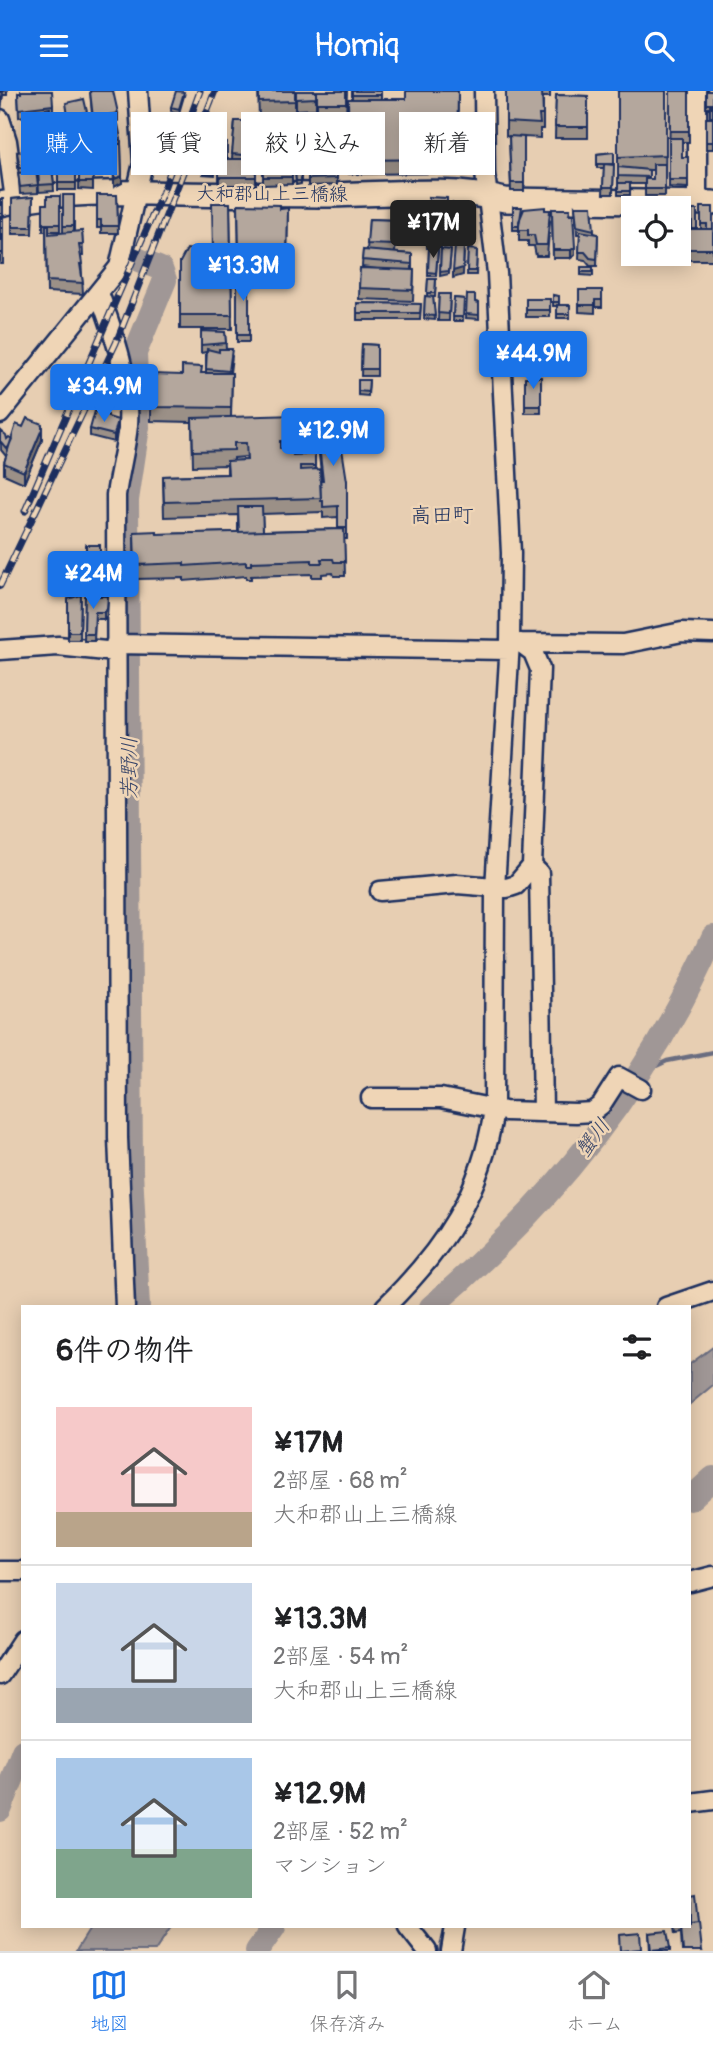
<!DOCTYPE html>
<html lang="ja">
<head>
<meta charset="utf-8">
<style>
	:root { --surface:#fff; --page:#f6f6f6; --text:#202124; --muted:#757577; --line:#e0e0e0; --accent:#1a73e8 }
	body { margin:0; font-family:Pangolin,"Klee One",sans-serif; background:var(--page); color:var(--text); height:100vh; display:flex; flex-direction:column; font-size:26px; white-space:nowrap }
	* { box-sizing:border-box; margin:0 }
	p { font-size:23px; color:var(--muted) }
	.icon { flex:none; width:38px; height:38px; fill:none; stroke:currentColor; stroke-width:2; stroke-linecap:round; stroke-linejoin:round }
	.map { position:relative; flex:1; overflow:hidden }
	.sheet { position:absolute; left:21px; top:1214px; width:670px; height:623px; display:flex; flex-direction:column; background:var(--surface); border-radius:0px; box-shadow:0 4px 18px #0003 }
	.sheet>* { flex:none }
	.top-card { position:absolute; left:21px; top:21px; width:672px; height:63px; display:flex; gap:14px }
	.buttons { position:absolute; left:621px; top:105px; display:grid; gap:14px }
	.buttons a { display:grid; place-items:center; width:70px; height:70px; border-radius:0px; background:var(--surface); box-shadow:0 4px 18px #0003; font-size:35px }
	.price { position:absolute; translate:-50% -60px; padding:0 16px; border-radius:7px; background:var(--accent); color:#fff; font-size:23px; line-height:46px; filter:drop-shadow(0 2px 4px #0008) }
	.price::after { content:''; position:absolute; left:50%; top:42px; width:21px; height:16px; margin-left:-10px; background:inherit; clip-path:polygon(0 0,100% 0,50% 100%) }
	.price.active { background:#222; color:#fff }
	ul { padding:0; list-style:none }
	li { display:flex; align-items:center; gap:21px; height:175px; padding:0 35px }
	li+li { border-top:2px solid var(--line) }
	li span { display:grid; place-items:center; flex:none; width:196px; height:140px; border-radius:0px; color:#555 }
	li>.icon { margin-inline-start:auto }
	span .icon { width:84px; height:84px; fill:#fffc; stroke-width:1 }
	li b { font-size:30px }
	h2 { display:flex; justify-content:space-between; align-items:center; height:84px; padding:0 35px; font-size:30px }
	.tag { padding:0 24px; border-radius:0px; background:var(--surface); box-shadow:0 4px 18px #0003; font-size:24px; line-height:63px }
	.tag.active { background:var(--accent); color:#fff }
	header { display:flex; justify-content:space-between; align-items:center; height:91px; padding:0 35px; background:var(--accent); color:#fff; font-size:32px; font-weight:600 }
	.menu { display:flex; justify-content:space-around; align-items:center; height:98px; border-top:2px solid var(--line); background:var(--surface); font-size:19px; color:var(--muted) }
	.menu a { display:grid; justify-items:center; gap:4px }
	.menu .active { color:var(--accent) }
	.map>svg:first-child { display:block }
	.water { fill:#a09796; stroke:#6b6d80; stroke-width:2 }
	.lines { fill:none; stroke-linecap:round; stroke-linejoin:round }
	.stream { stroke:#6b6d80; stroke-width:4.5 }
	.river { stroke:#a09796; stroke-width:24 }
	.minor-casing { stroke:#1b2f5e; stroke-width:23 }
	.major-casing { stroke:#1b2f5e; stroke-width:28 }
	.minor { stroke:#efd5b6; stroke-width:18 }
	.major { stroke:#efd5b6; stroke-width:23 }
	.rail-casing { stroke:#1b2f5e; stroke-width:7 }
	.rail { stroke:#efd5b6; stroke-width:4.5; stroke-dasharray:13; stroke-linecap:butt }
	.wall { fill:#9b9087; stroke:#1b2f5e; stroke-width:2; fill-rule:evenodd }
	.shaded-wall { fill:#7e756e; stroke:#1b2f5e; stroke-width:2 }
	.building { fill:#b4a79d; stroke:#1b2f5e; stroke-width:2 }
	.labels { text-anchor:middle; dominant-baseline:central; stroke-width:5; stroke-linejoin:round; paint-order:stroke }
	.street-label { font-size:19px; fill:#1b2f5e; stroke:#efd5b6 }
	.neighbourhood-label { font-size:21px; fill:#1b2f5e; stroke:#efd5b6 }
	.water-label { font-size:21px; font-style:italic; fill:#364469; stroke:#efd5b6 }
</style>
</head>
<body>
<header><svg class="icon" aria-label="menu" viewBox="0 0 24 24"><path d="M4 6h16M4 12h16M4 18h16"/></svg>Homiq<svg class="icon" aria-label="search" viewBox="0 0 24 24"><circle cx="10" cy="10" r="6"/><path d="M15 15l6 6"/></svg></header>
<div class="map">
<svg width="713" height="1860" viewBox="0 0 713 1860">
	<rect width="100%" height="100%" fill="#e7ceb2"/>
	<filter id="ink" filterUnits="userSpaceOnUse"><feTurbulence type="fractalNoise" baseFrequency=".0143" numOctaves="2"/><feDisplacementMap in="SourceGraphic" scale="14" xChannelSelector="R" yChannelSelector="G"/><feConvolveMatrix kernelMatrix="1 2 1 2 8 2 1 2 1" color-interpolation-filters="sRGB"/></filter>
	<g filter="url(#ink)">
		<path class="water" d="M713,1256V1294L690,1313V1273Z
			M91,1836H171L155,1860H76Z"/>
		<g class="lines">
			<path class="stream" d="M641,982L667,970L713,961
				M440,1860L446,1836"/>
			<path class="river" d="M130,165L161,178L165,189L135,262L138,336L127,409L131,1080L138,1216
				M431,1216C553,1111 647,995 713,846
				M690,1408L713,1387
				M0,1719L23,1660
				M257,1860L274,1836"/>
			<defs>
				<path id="minor" d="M697,0V112
					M0,28L7,50L15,109
					M99,202C114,243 131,290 128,334C126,357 119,381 116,404L118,1047L125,1216
					M0,323L119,176L143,72L138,0
					M518,552L623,553L682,541L713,542
					M115,553L509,559
					M0,559L58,555L115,561
					M532,775L539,782L543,1020
					M380,800L457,793L507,797L516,794L532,775L540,578L533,561L521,552
					M371,1007H441L505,1020L576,1022L592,1021L601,1014L619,986L641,998
					M385,1216C444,1158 482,1102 494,1018L495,797L510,551L511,462L497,182L485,82L484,0
					M666,1216L713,1200
					M0,1480H23
					M690,1491L713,1485
					M0,1584L23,1549
					M690,1712L713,1709
					M408,1836L427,1860
					M451,1860L455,1836"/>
				<path id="major" d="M0,113C58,100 121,101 180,103C228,104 277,103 325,104C384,104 446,95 505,109L713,112"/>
			</defs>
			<use href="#minor" class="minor-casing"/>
			<use href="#major" class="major-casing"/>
			<use href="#minor" class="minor"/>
			<use href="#major" class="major"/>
			<defs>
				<path id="rail" d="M25,420L163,100L200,0
					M0,495L116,252L215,0"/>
			</defs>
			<use href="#rail" class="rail-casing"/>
			<use href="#rail" class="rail"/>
		</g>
		<path class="wall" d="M0,0H7V4H3L1,20L0,19Z
			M90,0L118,22V30L93,35Z
			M258,0H295V24L259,26Z
			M296,0H316V18L296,19Z
			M317,0H347L346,26H317Z
			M352,0H381V8H406L458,0L457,82L349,83L348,8H352Z
			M506,0H550V6H543V38H540V47L524,46V100H511L509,46L506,45Z
			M618,0H666L665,105H645V93H630V104H618ZM649,79H653V88H649Z
			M670,0H689V51H682V66H688V97L669,96Z
			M706,0H713V58H706V27H710V17H706Z
			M18,2L53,14V22H50L49,45L44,46L45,49L54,52L60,58L61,77H68L76,67V99H58V82L53,83L54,100L39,101L38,85V102L20,103L17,61L26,65L31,64L32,42V24L19,26Z
			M556,4L588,5V47H555Z
			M184,5L179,22L171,20V16Z
			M297,25L298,60H256V94H219V68H216L215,84L203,83V80L211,66L212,51L227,52V68H232L235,30H253Z
			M301,33L331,54H337V94L308,95V88L324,77H329V61L317,63V59L301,60Z
			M81,41L121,53L122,92L114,96L113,57L93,61V99L79,98L80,58L83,59L81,49Z
			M614,61L613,103H603L604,77H597V63Z
			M294,66L301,72V76L295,77Z
			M263,70H292V93L263,94Z
			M295,79H301V93L296,94Z
			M63,104H74V141L82,140L83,165H81L83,203L47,201L46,140H43V113H47L60,105V140H49V143L63,142Z
			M97,104H117L118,142H101V137H97Z
			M33,106L32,143H12V108Z
			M429,106L447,112L451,137L443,138L441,157H427Z
			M0,108H3V148H0Z
			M230,112L232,238H180V171L213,161Z
			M238,113L280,118L288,117L287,173L239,172Z
			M575,115L594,139V142L598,143L597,175H590L585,169L579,168L580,143H577Z
			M456,116L461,117L460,142H454Z
			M513,116L522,123L545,119L550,130L547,165H536L534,155H528V150H519V139H513Z
			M701,116H713V169H663V163H679V119L681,138H701Z
			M552,118L569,123L575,164L571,167H553Z
			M369,128L397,129L395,162L412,163V179H414L413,210L359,208L360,177L377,178L362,176L363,159L367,160Z
			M462,141L470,142V155L461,154Z
			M0,149H3V173H0Z
			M429,157L438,158L436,185H428Z
			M441,158L451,159L449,183L440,185Z
			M468,158L477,159L476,184H467Z
			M581,176H593V185L581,184Z
			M237,180H249V251H237Z
			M428,188H436L435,206H433L435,229L424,228L425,205H427Z
			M579,199H602V216H595V222L579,221Z
			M439,203H450L449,230H438Z
			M467,204L475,211L479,212V228L466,227Z
			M553,204L559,205V214H570V227H557V215H553Z
			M454,207L464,208L463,230H453Z
			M526,208H550V226H526Z
			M357,212L421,213L420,229H357Z
			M201,240L225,241L226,258L232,265L230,282H232L231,326L298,341H302L303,363H315V379L320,390H322L316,338V327L347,390V448H344L345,485H334L333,482L322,483V486H312V483L251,485V488H246V485L184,490V487L135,488L134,441L157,443L238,441V424L164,426L163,385L227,383V374L193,375L192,331L151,330V316L182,284L206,282V261L201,262ZM246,366L247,369L234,370V367ZM323,421V427L338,426V438L263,440L262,423Z
			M362,253L377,254V285H361Z
			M525,286H541V322H525Z
			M358,289H369L368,305L358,304Z
			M108,327L118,337L114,351L90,345V338Z
			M0,339L7,348L42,349L24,392L4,383V372L6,365L1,359Z
			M86,454L100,465H106V498L86,497Z
			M81,504L80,549H68V508Z
			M85,505H108L107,525L104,528H95L94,550H84Z
			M674,1836H690L702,1860H682L681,1842L675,1843Z
			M649,1842L670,1857V1860H650Z"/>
		<path class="shaded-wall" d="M87,21V28L68,32V25Z
			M121,48V55L84,63V56Z
			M122,85V92L114,96V88Z
			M452,112L451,137L443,138L441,157L443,131Z
			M575,156V164L571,167V159Z
			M464,162L463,184L453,187V180Z
			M118,329V337L114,351V344Z
			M42,338V349L24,392V381Z
			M108,505L107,525L104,528V521Z"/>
		<path class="building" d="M21,0H52L53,14L19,18L18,2H21Z
			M90,0H113L118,22L93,27Z
			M176,0L184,1L179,18L171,16Z
			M259,0H295V10L259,11Z
			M296,0H316V7L296,8Z
			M317,0H346V12H317Z
			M352,0H381V4H352Z
			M406,0H458L457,68L349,69L348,8H406Z
			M506,0H542L543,24H539L540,33L506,31Z
			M618,0H666V64L618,66Z
			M670,0H689V40H670Z
			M706,0H713V13H706Z
			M0,1H3L1,12H0Z
			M556,4L588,5V36H555Z
			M84,8L87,21L68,25L66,12Z
			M710,16H713V26H710Z
			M50,17L49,38L33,41L32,24L46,21L45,18Z
			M297,25L298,49H254V26Z
			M706,27H713V51H706Z
			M235,30H253L256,65L232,63Z
			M330,32L331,53L317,56V52H301V33Z
			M118,33L121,48L84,56L81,41Z
			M44,41L45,49L54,47V52H59L60,58L56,59L61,71L20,77L17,61L25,60L26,65L32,64L31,43Z
			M509,45L524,46V92H511Z
			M669,47H682V66H688V89H669Z
			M212,51L227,52V65L211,64Z
			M113,53H121L122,85L114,88Z
			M329,54H337V87L308,88L309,71H324V77H329Z
			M80,58L93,60V91H79V72H83V68H80Z
			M614,61V73H597V63Z
			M299,65L301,72L295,73L294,66Z
			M206,66L216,67L215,80H203Z
			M68,67H76V92H58V77H68Z
			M219,68H256V86H219Z
			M263,70H292V86H263Z
			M604,73L614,74L613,96H603Z
			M653,73H665V98H645V88H653Z
			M618,76L649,79V86L618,85Z
			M52,78L54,93L39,94L38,79Z
			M295,79H301V90H296Z
			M36,80L38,94L20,96L18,82Z
			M618,92H630V100H618Z
			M63,104H74V135H63Z
			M97,104H117L118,135H101V129H97Z
			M47,105H60V133H43V113H47Z
			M33,106L32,136H12V108Z
			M429,106L447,107V112H452L451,129L443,131L441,150L427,149Z
			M0,108H3V137H0Z
			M212,112H230L232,224H180V171L187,158L213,161Z
			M238,113L280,114V118L288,117L287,162L239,161Z
			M575,115H592L594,139L577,135Z
			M456,116L461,117L460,139H454Z
			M513,116H522L519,135H513Z
			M545,116V119H550L547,154H536L534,144H528V139H519V130L524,118Z
			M701,116H713V138H707V133H701Z
			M552,118H570L569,123H573L575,156L571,159H553Z
			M679,119H681V138H679Z
			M683,119H688V138H683Z
			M692,119H697V138H692Z
			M369,128L397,129L395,154L367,153Z
			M46,134H49V143L82,140L83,154H79L82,173H80L83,192L47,190Z
			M679,138H713V158H679Z
			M580,140L598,143L597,168L590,167L585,161H579Z
			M462,141L470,142V151H461Z
			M0,149H3V162H0Z
			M455,155H464L463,177L453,180Z
			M429,157L438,158L436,182L428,181Z
			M441,158L451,159L449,180L440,181Z
			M468,158L477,159L476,180H467Z
			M363,159L412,163V173L362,169Z
			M581,176H593V181H581Z
			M360,177L414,179L413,199L359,197Z
			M237,180H249V244H237Z
			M428,188H436L435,202H427Z
			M579,199H602V209H595V214H579Z
			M439,203H450L449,223L438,222Z
			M467,204H475V211L479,212V224L466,223Z
			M553,204L559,205V211H553Z
			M425,205L433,206L435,225L424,224Z
			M454,207L464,208L463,226H453Z
			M526,208H550V219H526Z
			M357,212L421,213L420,222H357Z
			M557,214H570V223H557Z
			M201,240L225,241L226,252L201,254Z
			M362,253L377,254V278H361Z
			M207,258L219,261V258H232L229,280L206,278Z
			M182,275L202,276L201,282H232L231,317L151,316L152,283L182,284Z
			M525,286H541V315H525Z
			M358,289H369L368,301L358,300Z
			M95,320L108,324V326L118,329L114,344L90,338Z
			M297,324L298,341H302L303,350H280V357H293V364L315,363V375H300V379L320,378L321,407L164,411L163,385L228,383L227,370L247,369L246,352H234V359L193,360L192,327Z
			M337,326L347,390V437H338V415L323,416V410H321L320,390H323L316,327Z
			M27,327L42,333V338L24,381L4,372L16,333L23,336Z
			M0,339L6,344L7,348L9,346L12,348L9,355L7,358L1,351L0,353Z
			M238,416H262L263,440L239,441Z
			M344,438L345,471H334L333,468H321L322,472H312V469L251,471V474H246V471L184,475V472L135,474L134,441L157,440V443Z
			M86,454H100V465H106V491L86,490Z
			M81,504L80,541H68V508Z
			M85,505H108L107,517L104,521H95L94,543H84Z
			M695,1803L698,1833L690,1834V1804Z
			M699,1833L702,1860H683L681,1836H690V1834Z
			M667,1840L670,1857L651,1859L649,1842Z
			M640,1842L641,1858L620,1860L619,1844Z"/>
	</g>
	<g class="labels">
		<g class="street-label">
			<text x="272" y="103">大和郡山上三橋線</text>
		</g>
		<g class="neighbourhood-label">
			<text x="442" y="424">高田町</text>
		</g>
		<g class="water-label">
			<text transform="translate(129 677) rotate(-90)">芳野川</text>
			<text transform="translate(593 1047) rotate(-53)">蟹川</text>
		</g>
	</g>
</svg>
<div class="buttons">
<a><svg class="icon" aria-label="locate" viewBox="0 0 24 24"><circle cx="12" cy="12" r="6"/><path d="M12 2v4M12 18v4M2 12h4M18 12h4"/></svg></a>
</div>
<b class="price active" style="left:433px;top:169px">¥17M</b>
<b class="price" style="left:243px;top:212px">¥13.3M</b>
<b class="price" style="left:533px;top:300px">¥44.9M</b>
<b class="price" style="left:104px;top:333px">¥34.9M</b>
<b class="price" style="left:333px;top:377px">¥12.9M</b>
<b class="price" style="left:93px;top:520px">¥24M</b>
<div class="top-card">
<a class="tag active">購入</a>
<a class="tag">賃貸</a>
<a class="tag">絞り込み</a>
<a class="tag">新着</a>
</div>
<section class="sheet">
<h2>6件の物件<svg class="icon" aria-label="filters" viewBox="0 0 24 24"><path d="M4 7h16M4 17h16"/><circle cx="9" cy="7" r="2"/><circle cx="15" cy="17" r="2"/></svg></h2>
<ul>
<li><span style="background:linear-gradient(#f6c9c9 75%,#b9a48a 0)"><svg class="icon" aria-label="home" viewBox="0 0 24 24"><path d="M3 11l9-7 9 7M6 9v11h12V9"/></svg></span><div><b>¥17M</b><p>2部屋 · 68 m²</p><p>大和郡山上三橋線</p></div></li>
<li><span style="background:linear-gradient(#c9d6e8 75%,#9aa5b1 0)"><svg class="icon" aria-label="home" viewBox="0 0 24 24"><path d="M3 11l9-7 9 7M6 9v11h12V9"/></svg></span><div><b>¥13.3M</b><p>2部屋 · 54 m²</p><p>大和郡山上三橋線</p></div></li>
<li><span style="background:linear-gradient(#a9c7e8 65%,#7fa58c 0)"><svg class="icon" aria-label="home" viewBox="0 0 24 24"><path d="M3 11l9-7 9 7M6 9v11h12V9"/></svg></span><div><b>¥12.9M</b><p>2部屋 · 52 m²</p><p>マンション</p></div></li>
</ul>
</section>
</div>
<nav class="menu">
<a class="active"><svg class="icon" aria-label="map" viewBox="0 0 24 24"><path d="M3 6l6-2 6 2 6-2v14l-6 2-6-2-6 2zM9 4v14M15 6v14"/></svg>地図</a>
<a><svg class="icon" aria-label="saved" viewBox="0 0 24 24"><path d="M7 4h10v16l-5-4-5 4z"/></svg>保存済み</a>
<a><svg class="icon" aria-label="home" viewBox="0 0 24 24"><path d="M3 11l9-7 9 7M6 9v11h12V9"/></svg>ホーム</a>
</nav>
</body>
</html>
